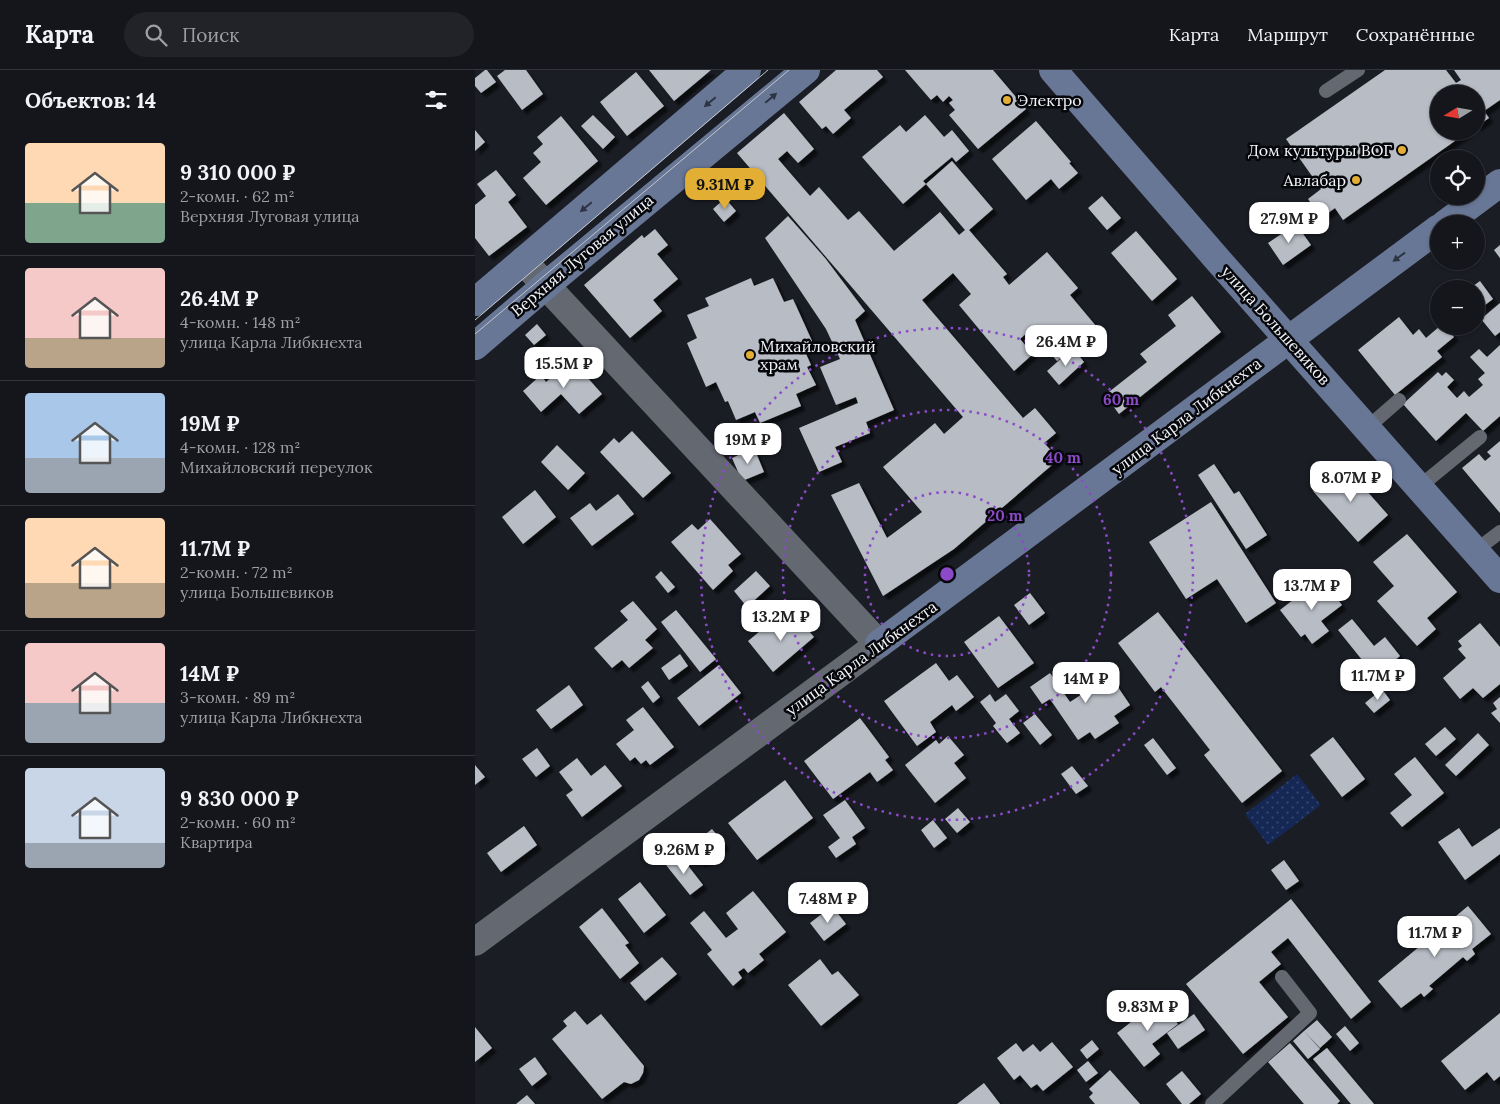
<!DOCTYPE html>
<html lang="ru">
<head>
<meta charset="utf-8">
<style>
	:root { --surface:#14161b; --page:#212328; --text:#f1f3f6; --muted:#9d9fa3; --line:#33353a; --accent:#e2af34 }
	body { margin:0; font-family:Lora,serif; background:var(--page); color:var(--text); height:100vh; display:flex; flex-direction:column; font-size:19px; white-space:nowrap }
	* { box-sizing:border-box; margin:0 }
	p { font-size:16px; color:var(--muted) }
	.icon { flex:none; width:28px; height:28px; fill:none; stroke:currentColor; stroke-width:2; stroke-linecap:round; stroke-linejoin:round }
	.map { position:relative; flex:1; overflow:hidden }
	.side { display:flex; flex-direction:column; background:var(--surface); width:475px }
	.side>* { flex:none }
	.needle { width:32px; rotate:259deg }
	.buttons { position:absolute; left:955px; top:15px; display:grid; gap:10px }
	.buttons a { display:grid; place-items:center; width:55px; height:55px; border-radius:50%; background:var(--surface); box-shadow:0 1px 4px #0004,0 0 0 1px var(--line); font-size:25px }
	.price { position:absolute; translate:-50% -42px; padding:0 11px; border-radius:10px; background:#fff; color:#222; font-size:16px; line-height:32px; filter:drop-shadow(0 1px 2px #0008) }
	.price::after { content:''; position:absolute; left:50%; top:30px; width:15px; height:11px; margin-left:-8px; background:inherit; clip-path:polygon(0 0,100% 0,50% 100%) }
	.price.current { background:var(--accent); color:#111 }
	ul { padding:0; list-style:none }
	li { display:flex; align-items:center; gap:15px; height:125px; padding:0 25px }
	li+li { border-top:1px solid var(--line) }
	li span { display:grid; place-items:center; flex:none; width:140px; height:100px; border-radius:5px; color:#555 }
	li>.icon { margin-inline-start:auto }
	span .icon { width:60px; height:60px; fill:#fffc; stroke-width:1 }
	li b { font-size:21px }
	h2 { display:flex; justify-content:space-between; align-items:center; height:60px; padding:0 25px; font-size:21px }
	header { display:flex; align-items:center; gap:30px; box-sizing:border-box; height:70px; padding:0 25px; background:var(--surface); border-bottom:1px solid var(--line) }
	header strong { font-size:24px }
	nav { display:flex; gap:28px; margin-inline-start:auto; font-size:18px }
	.search { width:350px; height:45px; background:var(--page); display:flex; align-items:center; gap:12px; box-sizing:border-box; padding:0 18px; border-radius:28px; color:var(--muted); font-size:19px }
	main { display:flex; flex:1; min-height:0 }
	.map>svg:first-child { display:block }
	.park { fill:url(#park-dots) }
	.building { fill:#b7bcc5; filter:url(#shadow) }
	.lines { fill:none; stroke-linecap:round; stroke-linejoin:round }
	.lane { stroke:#646870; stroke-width:14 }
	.street { stroke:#646870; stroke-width:28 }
	.secondary { stroke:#687796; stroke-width:28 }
	.tram { stroke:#c4c6cc; stroke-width:1 }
	.oneway { fill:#2d3442 }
	.ring { fill:none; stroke:#8d4ac8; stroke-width:2.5; stroke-dasharray:2.5 5 }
	.poi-dot { fill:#e2af34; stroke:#06070a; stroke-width:2 }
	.labels { text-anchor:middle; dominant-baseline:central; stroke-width:5; stroke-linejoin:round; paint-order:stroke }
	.poi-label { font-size:16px; fill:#f3f5fa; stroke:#06070a; text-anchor:start }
	.street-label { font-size:16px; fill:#f3f5fa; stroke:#06070a }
	.centre { fill:#8d4ac8; stroke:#06070a; stroke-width:2.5 }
	.ring-label { font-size:15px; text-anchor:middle; font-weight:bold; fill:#8d4ac8; stroke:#06070a; stroke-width:5; stroke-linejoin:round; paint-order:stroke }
</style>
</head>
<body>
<header>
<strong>Карта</strong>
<div class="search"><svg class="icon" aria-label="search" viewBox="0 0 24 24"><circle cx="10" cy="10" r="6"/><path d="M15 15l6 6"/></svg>Поиск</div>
<nav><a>Карта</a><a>Маршрут</a><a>Сохранённые</a></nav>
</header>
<main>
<section class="side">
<h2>Объектов: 14<svg class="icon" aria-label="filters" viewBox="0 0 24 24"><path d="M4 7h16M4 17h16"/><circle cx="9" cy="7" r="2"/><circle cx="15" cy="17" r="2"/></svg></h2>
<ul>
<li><span style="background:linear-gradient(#ffd9b3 60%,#7fa58c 0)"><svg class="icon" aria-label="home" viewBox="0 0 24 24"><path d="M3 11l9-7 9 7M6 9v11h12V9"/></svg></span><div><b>9 310 000 ₽</b><p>2-комн. · 62 m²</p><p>Верхняя Луговая улица</p></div></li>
<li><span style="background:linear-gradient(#f6c9c9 70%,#b9a48a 0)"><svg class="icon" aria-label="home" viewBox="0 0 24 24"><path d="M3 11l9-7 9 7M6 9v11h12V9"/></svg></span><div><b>26.4M ₽</b><p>4-комн. · 148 m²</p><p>улица Карла Либкнехта</p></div></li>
<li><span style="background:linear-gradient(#a9c7e8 65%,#9aa5b1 0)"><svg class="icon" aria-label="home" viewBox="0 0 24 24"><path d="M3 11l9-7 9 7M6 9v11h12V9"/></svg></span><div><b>19M ₽</b><p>4-комн. · 128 m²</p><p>Михайловский переулок</p></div></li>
<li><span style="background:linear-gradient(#ffd9b3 65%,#b9a48a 0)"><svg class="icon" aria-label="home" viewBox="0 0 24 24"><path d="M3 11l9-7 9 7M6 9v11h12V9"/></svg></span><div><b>11.7M ₽</b><p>2-комн. · 72 m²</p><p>улица Большевиков</p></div></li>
<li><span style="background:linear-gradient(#f6c9c9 60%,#9aa5b1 0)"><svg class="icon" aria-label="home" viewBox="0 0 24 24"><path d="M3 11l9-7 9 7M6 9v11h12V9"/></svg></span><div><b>14M ₽</b><p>3-комн. · 89 m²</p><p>улица Карла Либкнехта</p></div></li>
<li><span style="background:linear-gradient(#c9d6e8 75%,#9aa5b1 0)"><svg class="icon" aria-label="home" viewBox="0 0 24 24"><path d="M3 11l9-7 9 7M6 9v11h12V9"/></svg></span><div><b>9 830 000 ₽</b><p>2-комн. · 60 m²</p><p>Квартира</p></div></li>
</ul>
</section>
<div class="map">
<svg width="1025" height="1034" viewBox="0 0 1025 1034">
	<defs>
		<pattern id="park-dots" width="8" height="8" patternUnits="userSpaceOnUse" patternTransform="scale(1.25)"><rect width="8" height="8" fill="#152754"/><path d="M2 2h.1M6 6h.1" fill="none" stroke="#38476e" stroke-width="1.8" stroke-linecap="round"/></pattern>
		<filter id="shadow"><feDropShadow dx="4.5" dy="4.5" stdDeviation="1" flood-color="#0009"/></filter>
	</defs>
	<rect width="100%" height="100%" fill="#1a1d24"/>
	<path class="park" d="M822,704L846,735L793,775L770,744Z"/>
	<path class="building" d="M10,0H12L21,12L6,23L0,16V8Z
		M30,0H51L68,24L47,40L22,6Z
		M174,0H236L199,31Z
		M361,0H402L408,7L369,40L376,48L358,64L351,56L347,59L324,32Z
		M430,0H518L551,39L503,79L474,45L480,40L474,33L478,30L474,26L468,32L462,25L456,30Z
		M910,0H971L981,13L986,10L979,0H1025V30L1009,41L1014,48L1001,57V24H964V61H994L868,150L860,138L846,148L833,129L846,119L811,69Z
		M161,2L189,36L152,66L125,32Z
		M309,43L339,79L323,93L312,81L303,89L335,126L344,117L373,150L384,141L419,181L465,142L484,165L490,160L451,114L477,91L518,139L494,160L532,204L528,207L534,215L572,182L603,218L595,225L621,256L582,291L555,260L545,269L558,284L539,301L484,235L496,224L478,203L447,230L548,348L560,338L581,363L569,373L584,389L479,479L408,526L356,425L384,413L412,468L447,442L408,397L460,353L469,364L488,347L262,83Z
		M118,45L140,67L128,79L106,56Z
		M450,45L469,67L477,60L494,81L481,92L477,87L448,111L451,114L428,134L387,87L425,55L431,62Z
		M86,46L123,91L71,135L48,108L66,92L58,83L68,74L62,67Z
		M561,51L596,92L594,93L603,103L584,119L576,109L551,130L517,89Z
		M0,60L10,72L0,81Z
		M21,100L41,125L33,132L52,157L14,186L0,168V135L11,126L2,114Z
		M627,126L646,148L632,160L613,138Z
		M250,128L261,141L249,152L238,139Z
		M313,146L350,188L390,241L380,250L419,340L391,352L395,363L360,377L367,392L344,402L324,358L383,333L381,327L361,335L345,297L365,289L351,259L290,168Z
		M821,154L836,175L808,195L793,173Z
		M180,159L193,175L182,184L203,209L178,230L187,241L155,268L109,215L167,165L169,168Z
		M661,161L702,209L677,231L636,183Z
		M1025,175V188L1019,180Z
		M276,208L279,216L298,208L309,232L318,229L337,271L327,275L336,295L332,297L341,315L321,324L326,336L285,353L280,342L261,350L253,331L250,332L241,312L231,317L212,273L222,268L212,245L234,236L230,228Z
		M1005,211L1018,229L1006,238L1001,232V219H994Z
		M717,226L746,262L644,344L630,325L672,292L665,284L701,256L693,245Z
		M1025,233V262L1020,266L1006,249Z
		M924,247L938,265L944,259L951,268L965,256H971L979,267L962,281L967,287L920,325L883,280Z
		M62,254L71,265L59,275L50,265Z
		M1025,275V346L1008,361L991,343L961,371L928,334L963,302L967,306L971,302L979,310L972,317L982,328L989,321L994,327L1008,315L1003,309L1010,303L995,287L1004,279L1012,287Z
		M598,278L609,292L584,315L572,301Z
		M96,289L127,324L104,344L86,324L66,342L48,321L66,305L71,312Z
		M157,361L196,403L168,428L125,382L139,368L144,373Z
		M1025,371V443L987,398L1004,384L1010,391L1016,386L1012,382Z
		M82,375L110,403L93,420L66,392Z
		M279,378L289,402L267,411L257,388Z
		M739,394L759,424L764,421L792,465L771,479L723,405Z
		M868,394L913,445L883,472L838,421Z
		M60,420L81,447L48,474L27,447Z
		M143,424L159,444L117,476L95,448L115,433L121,441Z
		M736,432L801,533L771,553L742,509L711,529L674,472Z
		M235,449L266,484L253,495L258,501L238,520L196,472L217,454L223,460Z
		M932,464L982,522L952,548L961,559L942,576L902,531L919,516L898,492Z
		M186,501L200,517L193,523L180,507Z
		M281,501L295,516L272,537L259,521Z
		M846,508L867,535L846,551L854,561L837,574L830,564L826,567L805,540Z
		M555,523L570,543L554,555L539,535Z
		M158,531L182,559L170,570L178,578L154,598L147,590L137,598L119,578L153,550L145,541Z
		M201,540L241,589L225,602L186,552Z
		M683,542L807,701L767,733L729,685L735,680L686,617L680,622L643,573Z
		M319,544L339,567L298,602L273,571L297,551L303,557Z
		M524,546L559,593L523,618L489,572Z
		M877,549L899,576L910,567L925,586L900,606L863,560Z
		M1005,553L1025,577V614L1008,628L998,618L985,629L968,608L991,588L983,579L987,576L983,571Z
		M205,584L213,596L194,610L186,598Z
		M461,593L474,611L482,605L499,627L481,641L477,635L455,652L461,662L442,676L409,631Z
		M244,595L266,623L224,656L202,628Z
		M630,598L655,635L639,646L644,653L620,669L615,662L603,670L575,629L567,634L555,617L575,603L595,632L616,618L612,610Z
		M173,611L185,627L178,633L166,617Z
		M94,615L108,635L76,659L61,640Z
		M907,619L915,630L899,643L890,633Z
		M515,624L520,632L531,624L544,641L534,649L545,663L532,673L518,656L521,653L505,632Z
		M1025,627V653L1016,643L1022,639L1018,633Z
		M168,637L199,677L175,695L171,690L166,694L160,687L155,691L141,674L159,660L151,650Z
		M560,644L577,665L565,675L548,653Z
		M385,648L414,687L410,690L418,700L402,712L395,702L358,729L329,691Z
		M970,657L981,669L961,686L950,674Z
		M1003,663L1014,675L981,706L970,695Z
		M473,666L489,685L479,693L491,708L460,733L430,695L461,670L464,674Z
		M858,667L890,709L867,727L835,685Z
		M678,668L701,698L692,705L669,675Z
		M62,678L75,696L61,707L47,689Z
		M940,687L969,723L927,757L915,743L937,725L919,704Z
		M102,688L116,706L130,695L147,716L107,747L91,725L98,720L84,702Z
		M0,695L10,707L0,715Z
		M597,696L613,716L601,724L586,704Z
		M310,710L338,748L282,790L253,753Z
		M370,730L390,758L377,767L381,774L361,788L353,777L365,768L348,745Z
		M483,738L495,752L482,763L470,749Z
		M458,750L472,768L459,778L446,760Z
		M49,756L62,775L26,802L12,783Z
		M984,758L997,777L1025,758V784L990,810L963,772Z
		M237,759L250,775L226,793L214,777Z
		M204,784L228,815L215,825L191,795Z
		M809,790L824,811L811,820L796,800Z
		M165,812L191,845L169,863L143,829Z
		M278,821L311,862L284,884L289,890L273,903L269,898L263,902L267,908L258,916L232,884L237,880L215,853L229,841L251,868L263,859L251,843Z
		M816,829L896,932L876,949L813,868L796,882L806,894L784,912L813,947L768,984L711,914Z
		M357,836L371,854L349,871L335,853Z
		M993,836L1016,864L997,879L1000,884L992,891L988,887L954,916L958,919L949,927L946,923L926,938L903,911Z
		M127,838L154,873L150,875L164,893L145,909L104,857Z
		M187,887L202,904L170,931L155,913Z
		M345,889L357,905L363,901L384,925L346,956L313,915Z
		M684,930L703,954L677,974L685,984L669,997L642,963Z
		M100,941L112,955L126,944L169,996L168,1003L164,1010L156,1014L149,1012L127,1029L77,969L92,956L88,951Z
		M1025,943V1006L1019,1011L1012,1002L990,1020L966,991Z
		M719,944L730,960L703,979L692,963Z
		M842,950L857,967L845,978L829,961Z
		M870,956L884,973L875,981L861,964Z
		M0,957L17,978L0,992Z
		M829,961L845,979L833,989L818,971Z
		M617,970L624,979L612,989L605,980Z
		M577,972L598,997L568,1021L562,1014L556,1018L545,1005L539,1010L522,988L541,973L548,982L558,974L565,982Z
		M815,973L865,1031L862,1034H829L793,992Z
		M852,978L899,1034H876L838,989Z
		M60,987L72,1004L57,1016L44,999Z
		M613,991L623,1003L611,1012L602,1000Z
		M635,1000L665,1034H620L614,1027L618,1023L614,1019Z
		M707,1001L726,1024L714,1034H707L691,1014Z
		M509,1013L525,1034H482Z
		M52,1025L60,1034H41Z"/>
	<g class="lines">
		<path class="lane" d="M851,21L883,0
			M892,358L924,330
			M944,417L1005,367
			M1000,481L1025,462
			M737,1034L835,943L807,907"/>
		<path class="street" d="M0,872L404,574L48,191"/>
		<path class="secondary" d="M578,0L742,189L1025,509
			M970,154L1025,113
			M0,232L272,0
			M0,276L70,216L331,0
			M404,574L964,158"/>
		<path class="tram" d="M0,250L293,0
			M0,264L314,0"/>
	</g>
	<defs><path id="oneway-solid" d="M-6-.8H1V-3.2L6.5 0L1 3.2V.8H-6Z" transform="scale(1.25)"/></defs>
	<g class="oneway">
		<use href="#oneway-solid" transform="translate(296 28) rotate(-40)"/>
		<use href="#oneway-solid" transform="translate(235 32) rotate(140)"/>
		<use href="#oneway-solid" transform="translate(111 137) rotate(140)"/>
		<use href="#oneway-solid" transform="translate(924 187) rotate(144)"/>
	</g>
	<g class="ring">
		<circle cx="472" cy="504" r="82"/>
		<circle cx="472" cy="504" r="164"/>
		<circle cx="472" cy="504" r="246"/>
	</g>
	<g class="poi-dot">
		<circle cx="532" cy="30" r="5"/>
		<circle cx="927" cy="80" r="5"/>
		<circle cx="881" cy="110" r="5"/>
		<circle cx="275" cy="285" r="5"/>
	</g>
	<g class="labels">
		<g class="poi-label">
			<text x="542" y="30">Электро</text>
			<text x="917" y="80" text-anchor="end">Дом культуры ВОГ</text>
			<text x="871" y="110" text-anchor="end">Авлабар</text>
			<text x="285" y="276">Михайловский<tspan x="285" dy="18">храм</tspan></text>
		</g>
		<g class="street-label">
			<text transform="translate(107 185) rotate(-40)">Верхняя Луговая улица</text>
			<text transform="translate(801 255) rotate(48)">улица Большевиков</text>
			<text transform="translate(711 346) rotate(-37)">улица Карла Либкнехта</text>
			<text transform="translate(386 588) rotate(-36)">улица Карла Либкнехта</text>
		</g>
	</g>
	<circle cx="472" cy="504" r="8" class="centre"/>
	<g class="ring-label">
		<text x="646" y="335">60 m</text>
		<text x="588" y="393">40 m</text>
		<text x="530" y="451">20 m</text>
	</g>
</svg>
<div class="buttons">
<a><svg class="needle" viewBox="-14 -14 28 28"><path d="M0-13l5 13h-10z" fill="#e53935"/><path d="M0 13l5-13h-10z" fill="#9d9fa3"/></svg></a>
<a><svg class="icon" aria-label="locate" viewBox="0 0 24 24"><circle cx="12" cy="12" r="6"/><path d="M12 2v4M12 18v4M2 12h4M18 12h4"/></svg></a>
<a>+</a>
<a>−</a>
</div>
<b class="price current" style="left:250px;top:140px">9.31M ₽</b>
<b class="price" style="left:814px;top:174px">27.9M ₽</b>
<b class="price" style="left:591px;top:297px">26.4M ₽</b>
<b class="price" style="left:89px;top:319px">15.5M ₽</b>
<b class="price" style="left:273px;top:395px">19M ₽</b>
<b class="price" style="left:876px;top:433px">8.07M ₽</b>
<b class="price" style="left:837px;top:541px">13.7M ₽</b>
<b class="price" style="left:306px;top:572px">13.2M ₽</b>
<b class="price" style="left:903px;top:631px">11.7M ₽</b>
<b class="price" style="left:611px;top:634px">14M ₽</b>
<b class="price" style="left:209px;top:805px">9.26M ₽</b>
<b class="price" style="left:353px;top:854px">7.48M ₽</b>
<b class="price" style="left:960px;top:888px">11.7M ₽</b>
<b class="price" style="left:673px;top:962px">9.83M ₽</b>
</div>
</main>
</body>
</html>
